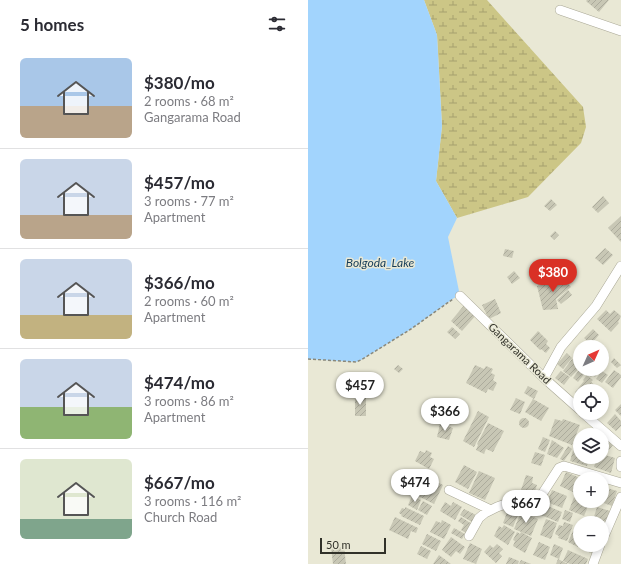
<!DOCTYPE html>
<html lang="en">
<head>
<meta charset="utf-8">
<style>
	:root { --surface:#fff; --page:#f7f7f7; --text:#2b2b33; --muted:#7c7c81; --line:#e1e1e2; --accent:#d93025 }
	body { margin:0; font-family:Lato,sans-serif; background:var(--page); color:var(--text); height:100vh; display:flex; flex-direction:column; font-size:15px; white-space:nowrap }
	* { box-sizing:border-box; margin:0 }
	p { font-size:13px; color:var(--muted) }
	.icon { flex:none; width:22px; height:22px; fill:none; stroke:currentColor; stroke-width:2; stroke-linecap:round; stroke-linejoin:round }
	.map { position:relative; flex:1; overflow:hidden }
	.sheet { display:flex; flex-direction:column; background:var(--surface); width:308px }
	.sheet>* { flex:none }
	.needle { width:26px; rotate:45deg }
	.controls { position:absolute; left:265px; top:340px; display:grid; gap:8px }
	.controls a { display:grid; place-items:center; width:36px; height:36px; border-radius:50%; background:var(--surface); box-shadow:0 2px 6px #0003; font-size:20px }
	.scale { position:absolute; left:12px; bottom:10px; width:66px; box-sizing:border-box; padding-left:4px; border:2px solid #313129; border-top:0; font-size:11px; line-height:14px; white-space:nowrap; color:#313129; -webkit-text-stroke:3px #e9e8d5; paint-order:stroke }
	.price { position:absolute; translate:-50% -34px; padding:0 9px; border-radius:14px; background:#fff; color:#222; font-size:13px; line-height:26px; filter:drop-shadow(0 1px 2px #0008) }
	.price::after { content:''; position:absolute; left:50%; top:24px; width:12px; height:9px; margin-left:-6px; background:inherit; clip-path:polygon(0 0,100% 0,50% 100%) }
	.price.on { background:var(--accent); color:#fff }
	ul { padding:0; list-style:none }
	li { display:flex; align-items:center; gap:12px; height:100px; padding:0 20px }
	li+li { border-top:1px solid var(--line) }
	li span { display:grid; place-items:center; flex:none; width:112px; height:80px; border-radius:6px; color:#555 }
	li>.icon { margin-inline-start:auto }
	span .icon { width:48px; height:48px; fill:#fffc; stroke-width:1 }
	li b { font-size:17px }
	h2 { display:flex; justify-content:space-between; align-items:center; height:48px; padding:0 20px; font-size:17px }
	main { display:flex; flex:1; min-height:0 }
	.map>svg:first-child { display:block }
	.wetland { fill:url(#wetland-marsh) }
	.water { fill:#a2d4fd }
	.building { fill:url(#building-hatch) }
	.lines { fill:none; stroke-linecap:round; stroke-linejoin:round }
	.minor-casing { stroke:#a9a795; stroke-width:10 }
	.path { stroke:#89887b; stroke-width:1.5; stroke-dasharray:3 2; stroke-linecap:butt }
	.minor { stroke:#fff; stroke-width:9 }
	.labels { text-anchor:middle; dominant-baseline:central; stroke-width:3; stroke-linejoin:round; paint-order:stroke }
	.street-label { font-size:11px; fill:#313129; stroke:#e9e8d5 }
	.water-label { font-size:12px; font-style:italic; fill:#173d58; stroke:#e9e8d5 }
</style>
</head>
<body>
<main>
<section class="sheet">
<h2>5 homes<svg class="icon" aria-label="filters" viewBox="0 0 24 24"><path d="M4 7h16M4 17h16"/><circle cx="9" cy="7" r="2"/><circle cx="15" cy="17" r="2"/></svg></h2>
<ul>
<li><span style="background:linear-gradient(#a9c7e8 60%,#b9a48a 0)"><svg class="icon" aria-label="home" viewBox="0 0 24 24"><path d="M3 11l9-7 9 7M6 9v11h12V9"/></svg></span><div><b>$380/mo</b><p>2 rooms · 68 m²</p><p>Gangarama Road</p></div></li>
<li><span style="background:linear-gradient(#c9d6e8 70%,#b9a48a 0)"><svg class="icon" aria-label="home" viewBox="0 0 24 24"><path d="M3 11l9-7 9 7M6 9v11h12V9"/></svg></span><div><b>$457/mo</b><p>3 rooms · 77 m²</p><p>Apartment</p></div></li>
<li><span style="background:linear-gradient(#c9d6e8 70%,#c2b280 0)"><svg class="icon" aria-label="home" viewBox="0 0 24 24"><path d="M3 11l9-7 9 7M6 9v11h12V9"/></svg></span><div><b>$366/mo</b><p>2 rooms · 60 m²</p><p>Apartment</p></div></li>
<li><span style="background:linear-gradient(#c9d6e8 60%,#8fb573 0)"><svg class="icon" aria-label="home" viewBox="0 0 24 24"><path d="M3 11l9-7 9 7M6 9v11h12V9"/></svg></span><div><b>$474/mo</b><p>3 rooms · 86 m²</p><p>Apartment</p></div></li>
<li><span style="background:linear-gradient(#dfe7d0 75%,#7fa58c 0)"><svg class="icon" aria-label="home" viewBox="0 0 24 24"><path d="M3 11l9-7 9 7M6 9v11h12V9"/></svg></span><div><b>$667/mo</b><p>3 rooms · 116 m²</p><p>Church Road</p></div></li>
</ul>
</section>
<div class="map">
<svg width="313" height="564" viewBox="0 0 313 564">
	<defs>
		<pattern id="wetland-marsh" width="20" height="14" patternUnits="userSpaceOnUse"><rect width="20" height="14" fill="#ccc686"/><path d="M1 5h8M5 5V1M11 12h8M15 12V8" fill="none" stroke="#a6a16e"/></pattern>
		<pattern id="building-hatch" width="6" height="6" patternUnits="userSpaceOnUse"><rect width="6" height="6" fill="#c8c7b5"/><path d="M-1 1l2-2M0 6l6-6M5 7l2-2" fill="none" stroke="#acab9c"/></pattern>
	</defs>
	<rect width="100%" height="100%" fill="#e9e8d5"/>
	<path class="wetland" d="M116,0H179L275,107L278,127L273,143L220,197L149,218L128,181L134,126L129,35Z"/>
	<path class="water" d="M0,0H116L129,35L134,126L128,181L149,218L140,237L152,296L146,298L103,329L53,360L48,362L0,359Z"/>
	<path class="building" d="M279,0H301L291,12L278,1Z
		M295,196L301,203L290,213L284,207Z
		M243,199L249,205L242,211L236,206Z
		M313,216V242L300,228Z
		M247,231L251,235L246,240L242,236Z
		M297,248L305,255L295,265L287,258Z
		M197,249L206,251L204,258L195,256Z
		M206,271L212,278L204,284L199,277Z
		M253,274L263,287L248,299L250,309L235,310L229,286L242,283Z
		M260,290L264,295L253,304L249,300Z
		M187,299L193,313L181,319L174,305Z
		M158,303L169,314L154,331L143,321Z
		M298,310L302,314L306,310L313,316L310,322L311,323L303,332L289,319Z
		M144,327L152,334L147,339L139,332Z
		M285,329L291,335L283,344L276,338Z
		M230,331L240,341L238,344L242,348L238,353L233,349L232,350L222,340Z
		M270,352L272,354V364L265,359Z
		M259,353L264,358L255,369L249,364Z
		M306,358L313,365L309,368L303,362Z
		M264,359L272,367L263,377L255,371Z
		M90,365L95,369L91,373L86,369Z
		M167,365L176,369L178,366L185,369L183,373L187,375L185,380L189,383L185,391L180,389L178,393L158,383Z
		M272,369H293L287,377L284,375L283,377L277,373L270,382L265,378Z
		M306,370L313,375V377L305,388L297,382Z
		M253,371L262,377L256,385L247,378Z
		M294,371L300,375L294,383L288,379Z
		M279,375L285,380L283,382L288,386L284,391H272V397L267,392L276,381L275,380Z
		M220,386L230,391L226,399L216,393Z
		M47,396H58V416H47Z
		M208,398L217,402L212,414L202,410Z
		M225,399L241,408L233,421L217,412Z
		M313,404V416L307,410Z
		M170,411L181,417L166,447L155,441Z
		M307,414L313,421V426L308,431L299,423Z
		M211 423a5 5 0 1 1 10 0a5 5 0 1 1-10 0Z
		M247,419L254,421L255,419L272,425L264,445L241,436Z
		M180,423L196,431L185,452L178,449L176,454L168,450L170,445L169,444Z
		M132,424L145,428L141,440L129,437Z
		M235,437L242,440L237,452L230,449Z
		M297,438L305,445L300,451L294,445V439L295,440Z
		M244,440L256,448L249,458L239,454Z
		M260,446L264,449L256,461L252,459Z
		M266,447L272,449V457H281L279,466L262,461Z
		M118,450L124,453L122,457L126,459L121,469L107,461L112,451L117,453Z
		M227,452L237,455L233,466L223,463Z
		M294,454L307,458L303,473L286,467L289,457H294Z
		M156,465L169,472L160,489L147,482Z
		M171,471L187,478L177,500L161,493Z
		M258,472L272,478L267,493L252,486Z
		M115,475L135,485L126,504L106,494L110,486L118,489L110,485Z
		M218,475L225,477L224,483L229,485L224,500L211,496Z
		M272,485V497L267,495Z
		M295,487L309,491L304,506L290,501H294Z
		M244,490L259,496L254,508L239,502Z
		M104,496L113,500L109,510L100,505Z
		M266,497L272,500V501L281,504L276,516L261,510Z
		M115,501L124,506L119,515L110,510Z
		M137,502L143,506L145,502L154,507L147,520L132,511Z
		M237,505L254,512L250,522L233,515Z
		M97,507L116,516L112,525L93,516L94,515L91,513L94,508L97,509Z
		M289,507L302,511L298,524L285,520Z
		M206,508L212,510L205,527L195,523L200,510L205,512Z
		M156,509L168,515L164,522L152,515Z
		M257,510L265,513L262,522L254,519Z
		M213,512L230,519L223,536L206,529Z
		M87,517L110,528L108,533L103,531L100,539L81,530Z
		M153,517L164,524L158,533L153,530L156,525L150,521Z
		M238,519L249,523L243,539L232,535Z
		M134,520L143,525L136,539L122,532L128,521L133,523Z
		M256,522L265,525L259,541L250,538L251,536L247,534L251,525L255,526Z
		M196,525L207,532L200,545L186,536L191,526L194,528Z
		M146,528L157,534L154,539L143,533Z
		M265,531L272,534V542L270,547L260,542Z
		M209,532L212,534L213,532L224,538L217,553L205,546L207,541L205,540Z
		M119,534L133,541L128,551L114,544Z
		M143,537L157,547L152,554L148,551L143,557L134,550Z
		M231,542L242,547L237,560L225,555Z
		M162,543L174,549L168,564L155,559Z
		M189,544L195,549L191,553L194,556L188,563L176,552L182,545L185,548Z
		M246,544L255,548L251,559L242,555Z
		M277,545H290L286,554L275,550Z
		M113,546L123,551L119,559L109,554Z
		M36,547L38,564H25L23,548Z
		M260,550L280,559L278,564H262L255,561Z
		M131,555L143,564H125Z
		M201,557L211,561L210,564H198Z
		M250,559L260,564H248Z
		M213,560L223,564H211Z"/>
	<g class="lines">
		<defs>
			<path id="minor" d="M252,10L313,31
				M152,296L236,378L272,410
				M236,378L253,347L288,306L313,266
				M275,413L313,446
				M313,461V467
				M141,490L183,510
				M161,536L171,518L177,513L189,507L203,502L225,505L229,502L251,468L256,466L313,483
				M294,541L313,497
				M285,564L292,545"/>
		</defs>
		<use href="#minor" class="minor-casing"/>
		<path class="path" d="M0,359L48,362L53,360L103,329L145,299"/>
		<use href="#minor" class="minor"/>
	</g>
	<g class="labels">
		<g class="street-label">
			<text transform="translate(212 353) rotate(44)">Gangarama Road</text>
		</g>
		<g class="water-label">
			<text x="72" y="262">Bolgoda_Lake</text>
		</g>
	</g>
</svg>
<div class="controls">
<a><svg class="needle" viewBox="-14 -14 28 28"><path d="M0-13l5 13h-10z" fill="#e53935"/><path d="M0 13l5-13h-10z" fill="#7c7c81"/></svg></a>
<a><svg class="icon" aria-label="locate" viewBox="0 0 24 24"><circle cx="12" cy="12" r="6"/><path d="M12 2v4M12 18v4M2 12h4M18 12h4"/></svg></a>
<a><svg class="icon" aria-label="layers" viewBox="0 0 24 24"><path d="M12 4l9 5-9 5-9-5zM3 14l9 5 9-5"/></svg></a>
<a>+</a>
<a>−</a>
</div>
<div class="scale">50 m</div>
<b class="price on" style="left:245px;top:293px">$380</b>
<b class="price" style="left:52px;top:406px">$457</b>
<b class="price" style="left:137px;top:432px">$366</b>
<b class="price" style="left:107px;top:503px">$474</b>
<b class="price" style="left:218px;top:524px">$667</b>
</div>
</main>
</body>
</html>
